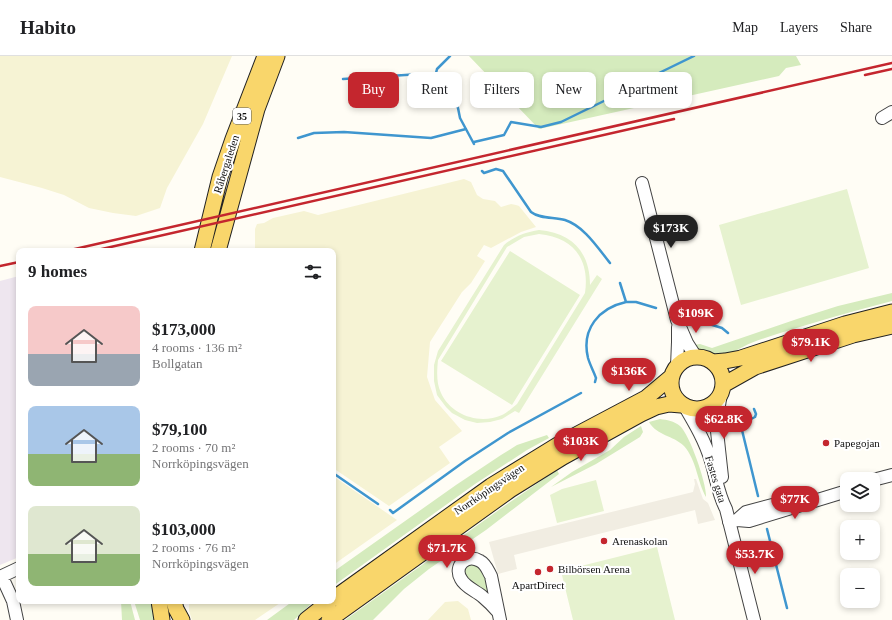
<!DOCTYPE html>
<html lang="en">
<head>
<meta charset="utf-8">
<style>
	:root { --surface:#fff; --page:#f2f2f2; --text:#202124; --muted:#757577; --line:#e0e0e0; --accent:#c4262e }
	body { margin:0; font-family:"Times New Roman",serif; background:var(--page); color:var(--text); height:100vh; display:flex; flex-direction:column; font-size:15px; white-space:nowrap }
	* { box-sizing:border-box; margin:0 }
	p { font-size:13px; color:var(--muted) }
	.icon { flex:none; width:22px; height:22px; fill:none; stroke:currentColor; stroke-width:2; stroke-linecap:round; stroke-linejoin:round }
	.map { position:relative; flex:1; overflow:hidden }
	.drawer { position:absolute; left:16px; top:192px; width:320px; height:356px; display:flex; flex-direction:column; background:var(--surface); border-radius:8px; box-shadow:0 2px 6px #0003 }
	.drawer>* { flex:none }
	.banner { position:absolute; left:348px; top:16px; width:380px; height:36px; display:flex; gap:8px }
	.controls { position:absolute; left:840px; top:416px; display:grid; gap:8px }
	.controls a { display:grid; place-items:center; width:40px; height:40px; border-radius:8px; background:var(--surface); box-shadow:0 2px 6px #0003; font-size:20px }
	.price { position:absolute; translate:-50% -34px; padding:0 9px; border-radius:14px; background:var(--accent); color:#fff; font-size:13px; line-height:26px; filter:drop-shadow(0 1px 2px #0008) }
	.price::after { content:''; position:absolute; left:50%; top:24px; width:12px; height:9px; margin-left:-6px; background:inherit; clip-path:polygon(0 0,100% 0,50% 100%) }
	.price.current { background:#222; color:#fff }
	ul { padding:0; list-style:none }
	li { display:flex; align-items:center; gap:12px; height:100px; padding:0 12px }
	li span { display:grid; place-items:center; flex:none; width:112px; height:80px; border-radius:8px; color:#555 }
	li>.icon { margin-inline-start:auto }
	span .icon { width:48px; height:48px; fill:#fffc; stroke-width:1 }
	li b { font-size:17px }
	h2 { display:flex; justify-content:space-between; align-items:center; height:48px; padding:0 12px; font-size:17px }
	.tag { padding:0 14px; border-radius:8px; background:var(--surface); box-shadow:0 2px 6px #0003; font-size:14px; line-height:36px }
	.tag.current { background:var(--accent); color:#fff }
	header { display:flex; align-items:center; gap:24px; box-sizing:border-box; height:56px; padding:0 20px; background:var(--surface); border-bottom:1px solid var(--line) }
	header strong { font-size:19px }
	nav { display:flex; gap:22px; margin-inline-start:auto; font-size:14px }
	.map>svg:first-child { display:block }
	.industrial { fill:#eee6ef }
	.farmland { fill:#f6f3d4 }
	.green { fill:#d5ebbd }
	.pitch { fill:#e6f2cf; fill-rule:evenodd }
	.plaza { fill:#f1ede2 }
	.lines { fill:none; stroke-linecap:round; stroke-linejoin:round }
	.stream { stroke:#3f96cf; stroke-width:2.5 }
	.minor-casing { stroke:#444; stroke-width:14 }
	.major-casing { stroke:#222; stroke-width:17 }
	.minor { stroke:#fff; stroke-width:12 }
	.major { stroke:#f9d66b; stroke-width:15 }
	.rail { stroke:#c4262e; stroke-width:2.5 }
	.poi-dot { fill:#c4262e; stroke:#fff; stroke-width:1.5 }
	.labels { text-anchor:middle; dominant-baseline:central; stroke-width:4; stroke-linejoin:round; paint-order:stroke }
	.shield { fill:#fff; stroke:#585858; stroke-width:1 }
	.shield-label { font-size:10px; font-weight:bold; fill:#111 }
	.street-label { font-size:11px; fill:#111; stroke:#fff }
	.poi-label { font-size:11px; fill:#111; stroke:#fff; text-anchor:start }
</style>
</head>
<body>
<header>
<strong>Habito</strong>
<nav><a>Map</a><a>Layers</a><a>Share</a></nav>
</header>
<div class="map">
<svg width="892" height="564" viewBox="0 0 892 564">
	<rect width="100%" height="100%" fill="#fffdf5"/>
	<path class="industrial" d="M19,220V501L0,509V225Z"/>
	<path class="farmland" d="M0,0H232L203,68L167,132L160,152L136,160L113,157L89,152L64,139L42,132L0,121Z
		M464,123L471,126L477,139L483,143L495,145L501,151L511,148L516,149L519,150L536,171L521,176L491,192L484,189L477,200L485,205L471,227L462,236L430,286L427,321L435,344L462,375L439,391L450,407L389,450L333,412V195H255V173L257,168L264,167L273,162L304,155L318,159Z
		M333,420L397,464L333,509Z
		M189,545H283L255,564H192L189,555Z
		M458,545L468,553L471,564H428L445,546Z"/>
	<path class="green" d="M469,0H796L801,9L786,12L779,20L539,73Z
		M892,237V245C853,255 815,266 777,278C768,281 759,284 751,287C743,290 736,296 728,297C717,299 702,299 694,289L700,288L712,292L797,263L838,250Z
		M660,363C667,364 674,365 680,370C690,379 707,429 706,441C697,425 697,405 684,390C673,379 657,380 649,366Z
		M641,370L643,376L640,381L596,408L551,431L572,416L610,394L624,381Z
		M547,379L549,382L527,394L475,428L333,530V516L456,429L501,399L517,389Z
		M557,414L559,418L486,474L429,513L404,533L373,564H345L503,451Z
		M469,508H473L485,516L496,548L475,531L465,520V513Z
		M121,545H130L135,564H122Z
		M134,545H153L156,564H140Z
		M293,545H314L294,564H267Z"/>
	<path class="pitch" d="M847,133L869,212L741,249L719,169Z
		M539,174C572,177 590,196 590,229L597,219L602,223L519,357L515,355L502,363L490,366L477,367L465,364L452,357L446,351L437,339L434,325V309L438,295L504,189C515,180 526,176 539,174ZM539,178C573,181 590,203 585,237L517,348C512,352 507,357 502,359C479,369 451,359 441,337C436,327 437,314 438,304L507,191L524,181Z
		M510,195L580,239L512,349L441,305Z
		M596,424L604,455L557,467L550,439L562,433Z
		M657,491L675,564H573L561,515Z"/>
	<path class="plaza" d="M694,423H696L703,443L708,447L715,464L698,468L695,454L514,499L517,513L498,518L489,486L693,436L695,428Z"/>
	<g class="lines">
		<path class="stream" d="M450,0L437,13L436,17L458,52L460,62L474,88
			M659,17L694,0
			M343,23L436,17
			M298,82L314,77L344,76L431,82L466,73
			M474,86L504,79L511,66L541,71L561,66L655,20
			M482,115L484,117L496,113L503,115L531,156C540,163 554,161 565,164C584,170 598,192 610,207
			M620,227L626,246H636L656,252
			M693,263L722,272L728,277
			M595,326L596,322C594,316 590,309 588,302C581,273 599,252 626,246
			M754,353L756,358L755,361L745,366L741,370L758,440
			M333,417L378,448
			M390,454L393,457L465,405L508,377L581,337
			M767,473L787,552"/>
		<defs>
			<path id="minor" d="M882,62L892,56
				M642,127L677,264L687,287L696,301
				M677,310L678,286V271
				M721,338L716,366L722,421
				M685,351C695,368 705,385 711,405C716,421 718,438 726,453L754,564
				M873,424L892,419
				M737,464L746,456L803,441
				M729,466L737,464L749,465L847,435
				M0,521L19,512
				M2,521L13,545L17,564
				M498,556C493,550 489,546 483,541C476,535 465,531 461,523C453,510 467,497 480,505C486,508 488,515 491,520L500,564"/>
			<path id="major" d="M202,195L220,121L233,83L265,0
				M218,195L257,53L277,0
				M671 327a26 26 0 1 1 52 0a26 26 0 1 1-52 0Z
				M713,306L725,305L741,302L845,268L892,256
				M723,329L755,311L853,279L892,270
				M333,543L491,430L561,387L646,342L671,321
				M159,545L162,564
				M174,545L176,553L182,564
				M306,564L330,545
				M329,564L510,434L563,401L641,358L656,351L669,348L681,349"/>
		</defs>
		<use href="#minor" class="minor-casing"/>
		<use href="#major" class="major-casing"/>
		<use href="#minor" class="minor"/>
		<use href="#major" class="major"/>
		<path class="rail" d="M865,19L892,13
			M66,195L892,7
			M93,195L674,63
			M0,210L19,206"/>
	</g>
	<g class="poi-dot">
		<circle cx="826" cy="387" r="4"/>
		<circle cx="604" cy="485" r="4"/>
		<circle cx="550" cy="513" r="4"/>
		<circle cx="538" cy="516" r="4"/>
	</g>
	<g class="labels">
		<rect class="shield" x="233" y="52" width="18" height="16" rx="3"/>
		<g class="shield-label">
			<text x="242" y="60">35</text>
		</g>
		<g class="street-label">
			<text transform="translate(226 108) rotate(-72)">Råbergaleden</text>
			<text transform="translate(716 423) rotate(73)">Fastes gata</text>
			<text transform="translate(489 433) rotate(-34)">Norrköpingsvägen</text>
		</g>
		<g class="poi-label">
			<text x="834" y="387">Papegojan</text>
			<text x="612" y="485">Arenaskolan</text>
			<text x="558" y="513">Bilbörsen Arena</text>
			<text x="538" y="529" text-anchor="middle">ApartDirect</text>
		</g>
	</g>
</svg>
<div class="controls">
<a><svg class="icon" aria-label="layers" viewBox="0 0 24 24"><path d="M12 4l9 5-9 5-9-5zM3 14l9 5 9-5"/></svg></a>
<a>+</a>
<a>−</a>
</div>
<b class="price current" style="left:671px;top:193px">$173K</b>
<b class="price" style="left:696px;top:278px">$109K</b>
<b class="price" style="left:811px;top:307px">$79.1K</b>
<b class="price" style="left:629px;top:336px">$136K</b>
<b class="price" style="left:724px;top:384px">$62.8K</b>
<b class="price" style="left:581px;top:406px">$103K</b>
<b class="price" style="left:795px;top:464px">$77K</b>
<b class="price" style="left:447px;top:513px">$71.7K</b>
<b class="price" style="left:755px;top:519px">$53.7K</b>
<div class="banner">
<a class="tag current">Buy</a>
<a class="tag">Rent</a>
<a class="tag">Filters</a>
<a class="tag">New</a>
<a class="tag">Apartment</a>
</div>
<section class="drawer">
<h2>9 homes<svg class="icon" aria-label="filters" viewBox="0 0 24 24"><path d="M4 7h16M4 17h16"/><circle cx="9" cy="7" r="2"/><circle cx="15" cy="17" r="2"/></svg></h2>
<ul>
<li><span style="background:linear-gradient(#f6c9c9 60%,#9aa5b1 0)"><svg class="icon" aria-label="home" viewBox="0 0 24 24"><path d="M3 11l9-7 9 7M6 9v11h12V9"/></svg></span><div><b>$173,000</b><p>4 rooms · 136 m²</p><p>Bollgatan</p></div></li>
<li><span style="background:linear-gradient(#a9c7e8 60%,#8fb573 0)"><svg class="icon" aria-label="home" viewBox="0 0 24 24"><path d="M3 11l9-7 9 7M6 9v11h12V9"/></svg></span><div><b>$79,100</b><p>2 rooms · 70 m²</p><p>Norrköpingsvägen</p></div></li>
<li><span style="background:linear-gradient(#dfe7d0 60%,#8fb573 0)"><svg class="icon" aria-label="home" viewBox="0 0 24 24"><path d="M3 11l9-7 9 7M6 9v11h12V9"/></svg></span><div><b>$103,000</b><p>2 rooms · 76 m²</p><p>Norrköpingsvägen</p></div></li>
</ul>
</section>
</div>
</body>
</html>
